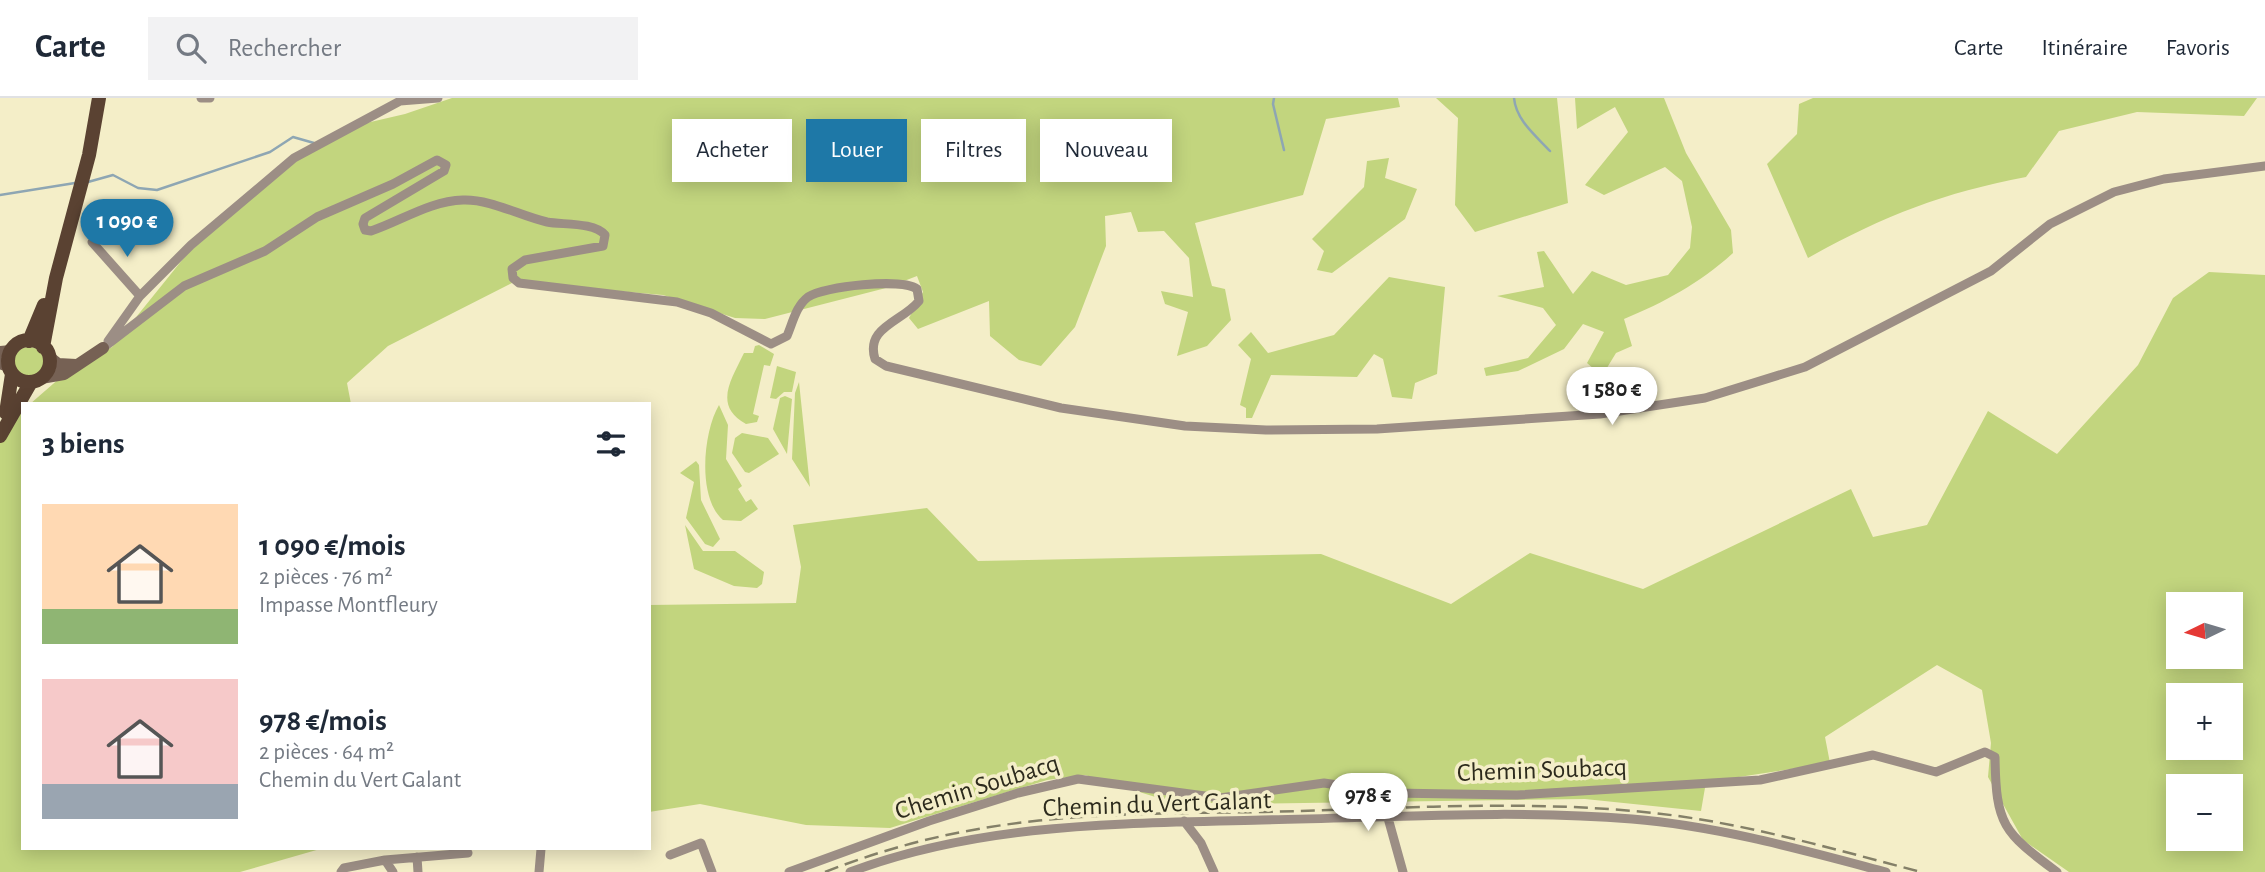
<!DOCTYPE html>
<html lang="fr">
<head>
<meta charset="utf-8">
<style>
	:root { --surface:#fff; --page:#f2f2f3; --text:#1f2937; --muted:#747a83; --line:#e0e1e3; --accent:#1e78a7 }
	body { margin:0; font-family:"Alegreya Sans",sans-serif; background:var(--page); color:var(--text); height:100vh; display:flex; flex-direction:column; font-size:26px; white-space:nowrap }
	* { box-sizing:border-box; margin:0 }
	p { font-size:23px; color:var(--muted) }
	.icon { flex:none; width:38px; height:38px; fill:none; stroke:currentColor; stroke-width:2; stroke-linecap:round; stroke-linejoin:round }
	.map { position:relative; flex:1; overflow:hidden }
	.panel { position:absolute; left:21px; top:304px; width:630px; height:448px; display:flex; flex-direction:column; background:var(--surface); border-radius:0px; box-shadow:0 4px 18px #0003 }
	.panel>* { flex:none }
	.guide { position:absolute; left:672px; top:21px; width:665px; height:63px; display:flex; gap:14px }
	.needle { width:46px; rotate:265deg }
	.controls { position:absolute; left:2166px; top:494px; display:grid; gap:14px }
	.controls a { display:grid; place-items:center; width:77px; height:77px; border-radius:0px; background:var(--surface); box-shadow:0 4px 18px #0003; font-size:35px }
	.price { position:absolute; translate:-50% -60px; padding:0 16px; border-radius:24px; background:#fff; color:#222; font-size:23px; line-height:46px; filter:drop-shadow(0 2px 4px #0008) }
	.price::after { content:''; position:absolute; left:50%; top:42px; width:21px; height:16px; margin-left:-10px; background:inherit; clip-path:polygon(0 0,100% 0,50% 100%) }
	.price.active { background:var(--accent); color:#fff }
	ul { padding:0; list-style:none }
	li { display:flex; align-items:center; gap:21px; height:175px; padding:0 21px }
	li span { display:grid; place-items:center; flex:none; width:196px; height:140px; border-radius:0px; color:#555 }
	li>.icon { margin-inline-start:auto }
	span .icon { width:84px; height:84px; fill:#fffc; stroke-width:1 }
	li b { font-size:30px }
	h2 { display:flex; justify-content:space-between; align-items:center; height:84px; padding:0 21px; font-size:30px }
	.chip { padding:0 24px; border-radius:0px; background:var(--surface); box-shadow:0 4px 18px #0003; font-size:24px; line-height:63px }
	.chip.active { background:var(--accent); color:#fff }
	header { display:flex; align-items:center; gap:42px; box-sizing:border-box; height:98px; padding:0 35px; background:var(--surface); border-bottom:2px solid var(--line) }
	header strong { font-size:33px }
	nav { display:flex; gap:38px; margin-inline-start:auto; font-size:24px }
	.search { width:490px; height:63px; background:var(--page); display:flex; align-items:center; gap:18px; box-sizing:border-box; padding:0 24px; border-radius:0px; color:var(--muted); font-size:26px }
	.map>svg:first-child { display:block }
	.green { fill:#c2d57e; fill-rule:evenodd }
	.lines { fill:none; stroke-linecap:round; stroke-linejoin:round }
	.stream { stroke:#8ea6b3; stroke-width:2.5 }
	.street { stroke:#9c8e85; stroke-width:9 }
	.secondary { stroke:#766154; stroke-width:12 }
	.primary { stroke:#5a4232; stroke-width:14 }
	.rail { stroke:#848068; stroke-width:2.5; stroke-dasharray:14 7; stroke-linecap:butt }
	.labels { text-anchor:middle; dominant-baseline:central; stroke-width:7; stroke-linejoin:round; paint-order:stroke }
	.street-label { font-size:26px; fill:#2d2b1d; stroke:#f4eec8 }
</style>
</head>
<body>
<header>
<strong>Carte</strong>
<div class="search"><svg class="icon" aria-label="search" viewBox="0 0 24 24"><circle cx="10" cy="10" r="6"/><path d="M15 15l6 6"/></svg>Rechercher</div>
<nav><a>Carte</a><a>Itinéraire</a><a>Favoris</a></nav>
</header>
<div class="map">
<svg width="2265" height="774" viewBox="0 0 2265 774">
	<rect width="100%" height="100%" fill="#f4eec8"/>
	<path class="green" d="M452,0H1398L1400,9L1326,21L1303,97L1195,125L1212,188L1225,191L1231,222L1207,248L1177,258L1188,214L1165,206L1161,193L1193,199L1189,160L1164,133L1138,134L1131,114L1105,118L1106,148L1075,229L1041,268L1019,262L990,238L989,203L918,231L909,220L923,194L917,178L886,190L765,221L735,220L663,197L514,184L388,248L347,285L351,306H30L61,279L112,249L187,156L296,60L349,29L405,16Z
		M1436,0H1557L1568,105L1475,134L1455,107L1458,20Z
		M1575,0H1664L1686,55L1731,132L1733,155C1700,185 1665,204 1624,221L1632,248L1616,255L1602,278L1587,265L1604,234L1583,226L1564,251L1518,273L1486,278L1484,270L1528,260L1556,227L1543,210L1497,198L1544,189L1537,154L1544,153L1573,196L1592,173L1626,187L1668,177L1690,150L1692,129L1682,83L1665,69L1604,97L1585,87L1628,34L1615,9L1577,31Z
		M1813,0H2257L2244,18L2137,14L2059,33L2026,79C1942,95 1883,118 1808,160L1767,66L1797,36L1799,6Z
		M1389,60L1385,80L1417,91L1405,121L1332,175L1317,172L1324,153L1312,141L1364,89L1367,63Z
		M2209,174L2265,177V774H2069L2023,742L1988,679L1991,645L1982,592L1937,567L1825,639L1830,665L1706,684L1701,713L1585,701L1227,706L1165,702L1085,677L1047,682L890,730L806,727L700,706L649,714V507L796,505L801,469L793,427L927,410L978,463L1321,456L1451,506L1530,455L1643,491L1851,391L1873,439L1927,427L1988,313L2057,356L2138,267L2173,200ZM2179,506H2231V558H2179ZM2179,597H2231V649H2179ZM2179,688H2231V740H2179Z
		M1389,179L1445,189L1437,276L1415,285L1412,301L1392,299L1383,261L1374,256L1357,279L1271,277L1252,320H1246V310L1240,307L1251,261L1238,247L1251,234L1268,255L1334,237Z
		M759,247L774,256L770,268L764,267L753,316L759,318L757,324L746,326C713,308 731,282 744,255H753L755,248Z
		M14 264a15 15 0 1 1 30 0a15 15 0 1 1-30 0Z
		M777,268L796,274L792,294H784L776,301L770,300Z
		M799,284L810,389L792,361L795,295Z
		M785,298L792,301L787,356L773,331L780,300Z
		M719,307L728,327L726,361L742,388L738,391L746,404L751,401L758,411L741,423L723,422C697,400 703,334 719,307Z
		M23,313V751H320L240,774H0V335Z
		M742,335L768,340L779,356L749,375L745,374L732,355L735,340Z
		M696,363L699,367L701,402L720,441L713,449L705,446L686,420L694,384L680,375Z
		M685,427L703,453H735L764,474L762,486L757,490L734,488L694,471Z"/>
	<g class="lines">
		<path class="stream" d="M1274,0L1273,6L1284,52
			M1514,0C1516,22 1535,37 1550,53
			M88,84L113,77L138,90L157,92L270,54L293,39L314,45
			M0,97L75,85"/>
		<path class="street" d="M201,0H210
			M92,144L140,198
			M108,243L140,198L191,147L294,60L400,3L438,0
			M103,250L184,188L265,153L317,119L393,86L437,62L446,67L444,73L365,120L363,126L365,132L371,133C401,123 430,103 463,102C491,101 520,118 547,124C563,127 594,124 605,137L603,148L525,162L512,171L513,180L519,185L677,204L711,215L771,246L787,238C793,224 796,208 808,199C824,188 902,180 917,191L919,203C902,224 865,229 875,261L886,268L1061,310L1185,328L1266,332L1377,331L1600,316L1705,300L1805,269L1991,173L2050,126L2114,94L2164,81L2265,68
			M1388,720L1403,774
			M1184,723L1201,745L1214,774
			M670,757L701,745L712,774
			M417,759L418,774
			M385,762L393,774
			M341,774L344,770L385,762L468,755
			M539,774L541,751
			M789,774L929,723L1018,695L1078,681L1220,700L1324,685L1392,695L1517,697L1760,682L1873,657L1936,674L1985,654L1995,659C1996,727 2003,734 2057,774
			M850,774C984,724 1120,726 1262,722C1385,720 1509,711 1632,721C1718,728 1803,752 1886,774"/>
		<path class="secondary" d="M0,254L11,253
			M49,259L58,266L76,267
			M0,265L8,268
			M41,280L64,276L103,250"/>
		<path class="primary" d="M8 263a21 21 0 1 1 42 0a21 21 0 1 1-42 0Z
			M29,243L44,207
			M43,249L56,180L89,57L99,0
			M6,315L12,276
			M0,338L31,284"/>
		<path class="rail" d="M825,774C977,714 1105,716 1264,714C1393,711 1526,701 1654,715C1745,725 1833,751 1921,774"/>
	</g>
	<g class="labels">
		<g class="street-label">
			<text transform="translate(1542 672) rotate(-2)">Chemin Soubacq</text>
			<text transform="translate(977 689) rotate(-17)">Chemin Soubacq</text>
			<text transform="translate(1157 706) rotate(-2)">Chemin du Vert Galant</text>
		</g>
	</g>
</svg>
<div class="controls">
<a><svg class="needle" viewBox="-14 -14 28 28"><path d="M0-13l5 13h-10z" fill="#e53935"/><path d="M0 13l5-13h-10z" fill="#747a83"/></svg></a>
<a>+</a>
<a>−</a>
</div>
<b class="price active" style="left:127px;top:161px">1 090 €</b>
<b class="price" style="left:1612px;top:329px">1 580 €</b>
<b class="price" style="left:1368px;top:735px">978 €</b>
<div class="guide">
<a class="chip">Acheter</a>
<a class="chip active">Louer</a>
<a class="chip">Filtres</a>
<a class="chip">Nouveau</a>
</div>
<section class="panel">
<h2>3 biens<svg class="icon" aria-label="filters" viewBox="0 0 24 24"><path d="M4 7h16M4 17h16"/><circle cx="9" cy="7" r="2"/><circle cx="15" cy="17" r="2"/></svg></h2>
<ul>
<li><span style="background:linear-gradient(#ffd9b3 75%,#8fb573 0)"><svg class="icon" aria-label="home" viewBox="0 0 24 24"><path d="M3 11l9-7 9 7M6 9v11h12V9"/></svg></span><div><b>1 090 €/mois</b><p>2 pièces · 76 m²</p><p>Impasse Montfleury</p></div></li>
<li><span style="background:linear-gradient(#f6c9c9 75%,#9aa5b1 0)"><svg class="icon" aria-label="home" viewBox="0 0 24 24"><path d="M3 11l9-7 9 7M6 9v11h12V9"/></svg></span><div><b>978 €/mois</b><p>2 pièces · 64 m²</p><p>Chemin du Vert Galant</p></div></li>
</ul>
</section>
</div>
</body>
</html>
